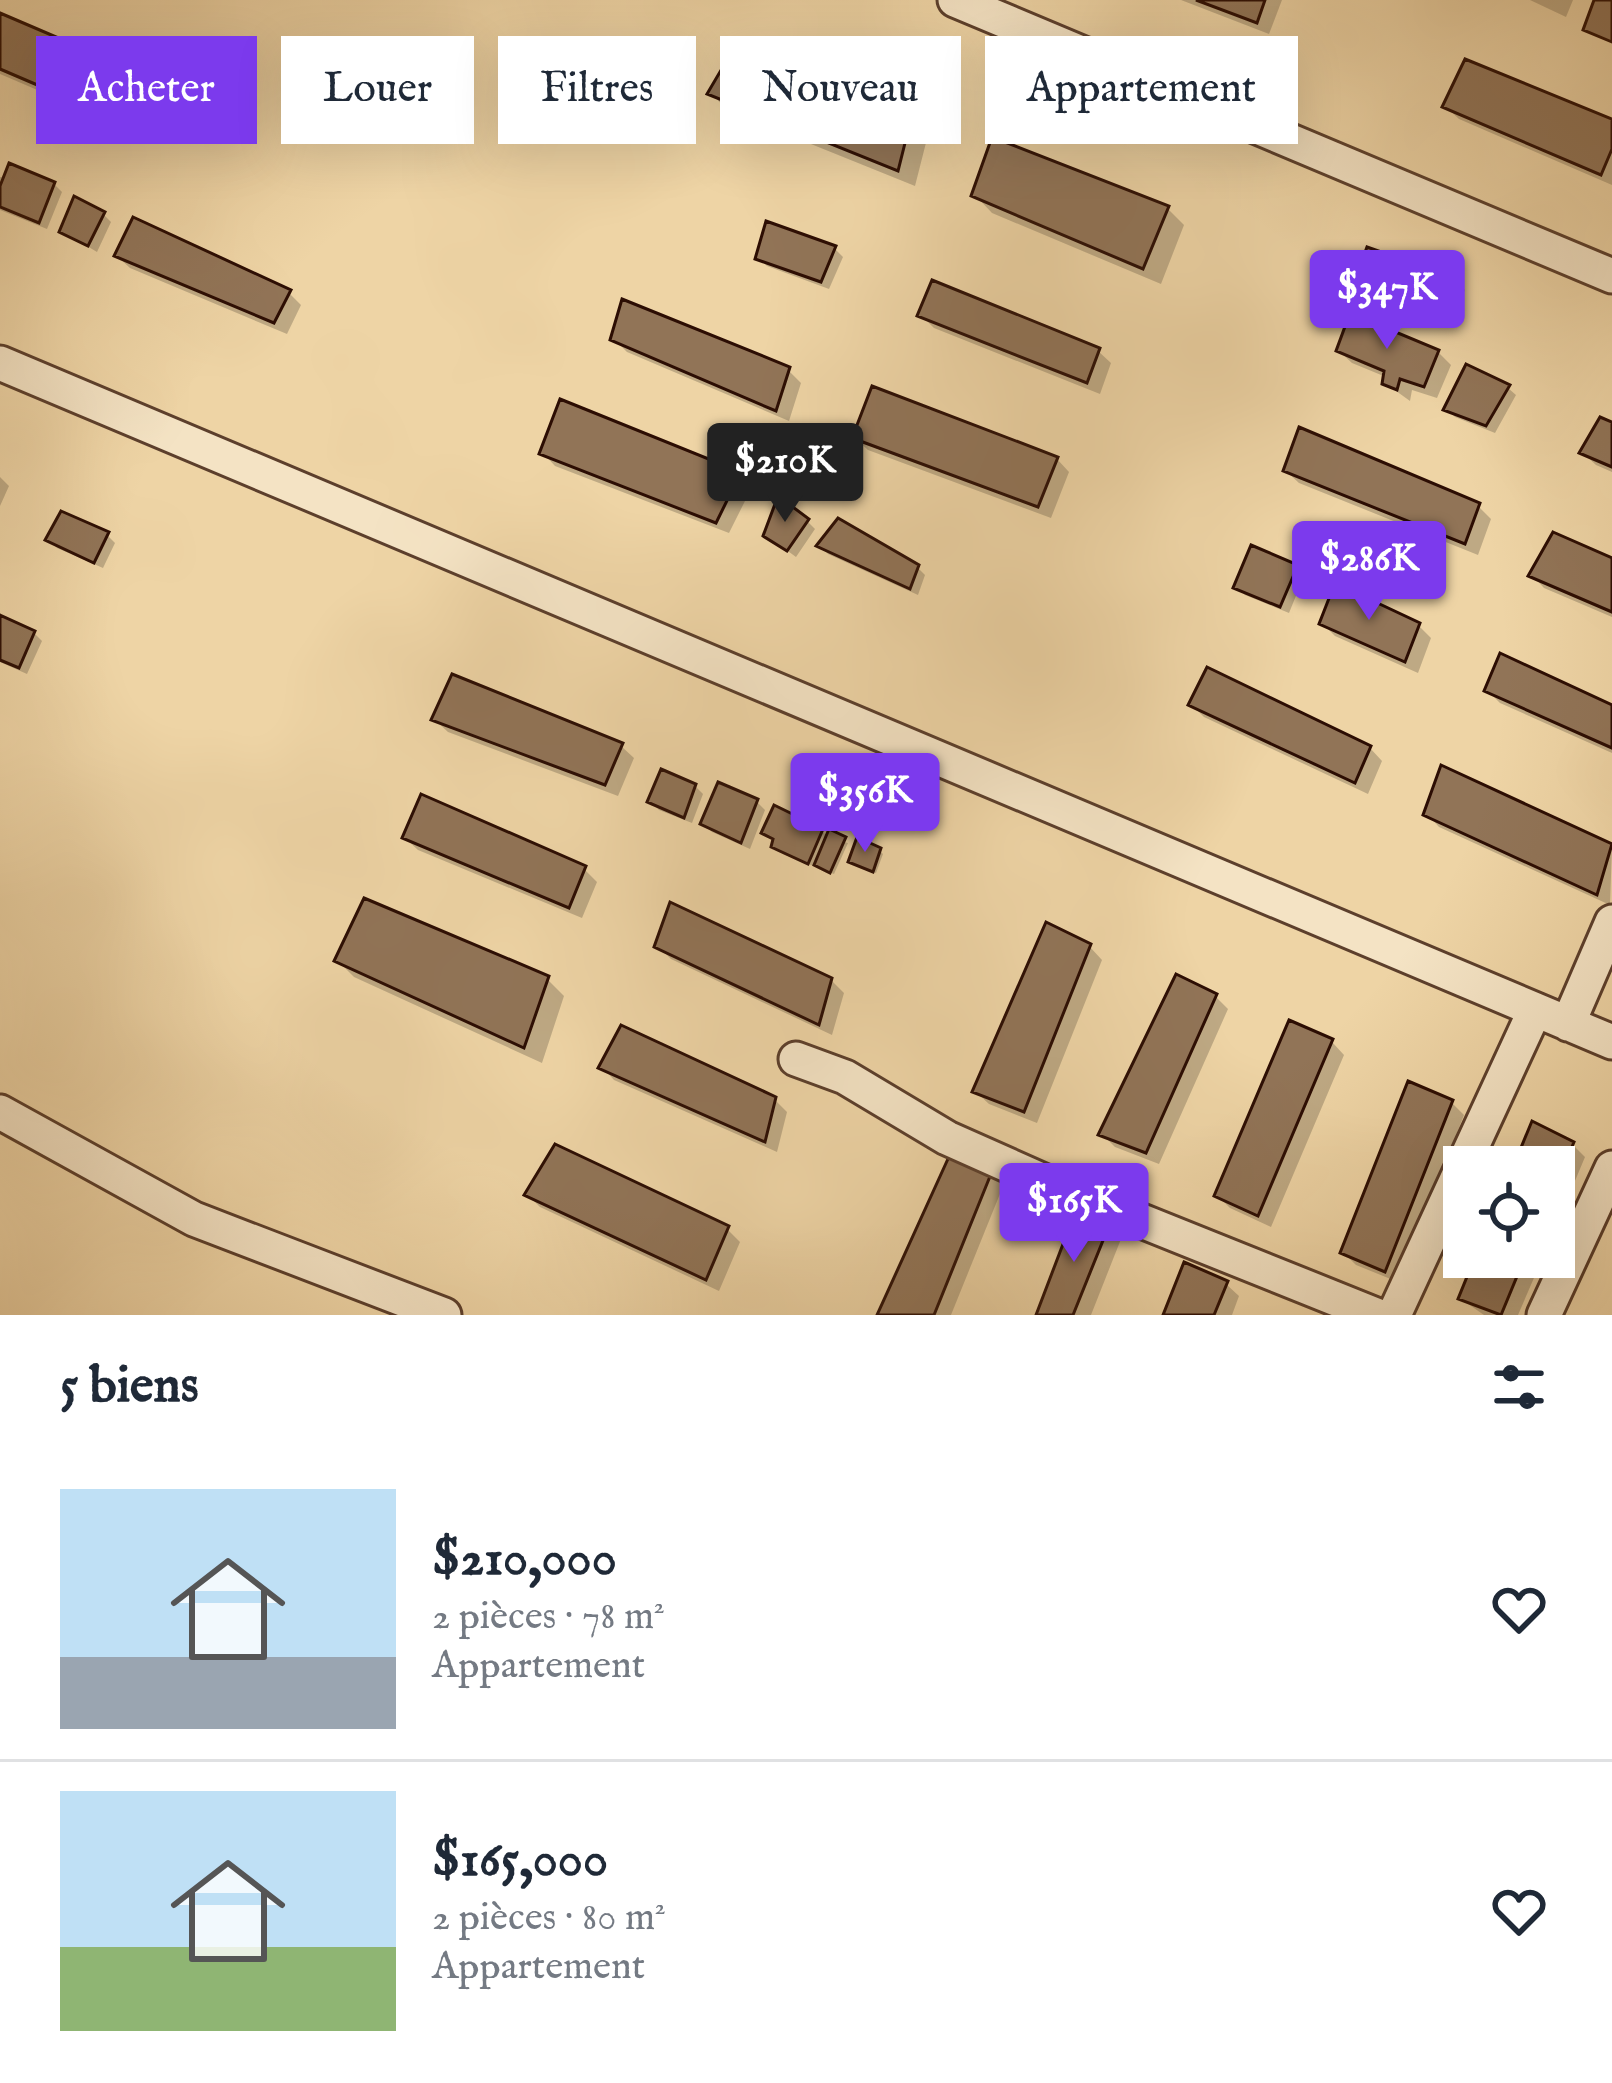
<!DOCTYPE html>
<html lang="fr">
<head>
<meta charset="utf-8">
<style>
	:root { --surface:#fff; --page:#f6f6f7; --text:#1f2937; --muted:#747a83; --line:#e0e1e3; --accent:#7c3aed }
	body { margin:0; font-family:"IM FELL English",serif; background:var(--page); color:var(--text); height:100vh; display:flex; flex-direction:column; font-size:45px; white-space:nowrap }
	* { box-sizing:border-box; margin:0 }
	p { font-size:39px; color:var(--muted) }
	.icon { flex:none; width:66px; height:66px; fill:none; stroke:currentColor; stroke-width:2; stroke-linecap:round; stroke-linejoin:round }
	.map { position:relative; height:1315px; overflow:hidden }
	.details { display:flex; flex-direction:column; background:var(--surface); flex:1 }
	.details>* { flex:none }
	.banner { position:absolute; left:36px; top:36px; width:1542px; height:108px; display:flex; gap:24px }
	.controls { position:absolute; left:1443px; top:1146px; display:grid; gap:24px }
	.controls a { display:grid; place-items:center; width:132px; height:132px; border-radius:0px; background:var(--surface); box-shadow:0 12px 48px #0002; font-size:60px }
	.price { position:absolute; translate:-50% -102px; padding:0 27px; border-radius:12px; background:var(--accent); color:#fff; font-size:39px; line-height:78px; filter:drop-shadow(0 3px 6px #0008) }
	.price::after { content:''; position:absolute; left:50%; top:72px; width:36px; height:27px; margin-left:-18px; background:inherit; clip-path:polygon(0 0,100% 0,50% 100%) }
	.price.active { background:#222; color:#fff }
	ul { padding:0; list-style:none }
	li { display:flex; align-items:center; gap:36px; height:300px; padding:0 60px }
	li+li { border-top:3px solid var(--line) }
	li span { display:grid; place-items:center; flex:none; width:336px; height:240px; border-radius:0px; color:#555 }
	li>.icon { margin-inline-start:auto }
	span .icon { width:144px; height:144px; fill:#fffc; stroke-width:1 }
	li b { font-size:51px }
	h2 { display:flex; justify-content:space-between; align-items:center; height:144px; padding:0 60px; font-size:51px }
	.pill { padding:0 42px; border-radius:0px; background:var(--surface); box-shadow:0 12px 48px #0002; font-size:42px; line-height:108px }
	.pill.active { background:var(--accent); color:#fff }
	.map>svg:first-child { display:block }
	.shadow { fill:#0003 }
	.building { fill:#917457; stroke:#2c0d03; stroke-width:3 }
	.lines { fill:none; stroke-linecap:round; stroke-linejoin:round }
	.street-casing { stroke:#5c3f2c; stroke-width:39 }
	.street { stroke:#f4e3c4; stroke-width:33 }
</style>
</head>
<body>
<div class="map">
<svg width="1612" height="1315" viewBox="0 0 1612 1315">
	<rect width="100%" height="100%" fill="#eed4a5"/>
	<filter id="stains"><feTurbulence type="fractalNoise" baseFrequency=".00167" numOctaves="4"/><feColorMatrix values="0 0 0 0 .2 0 0 0 0 .09 0 0 0 0 .02 0 0 0 .5 -.17"/></filter>
	<radialGradient id="worn" r=".72"><stop offset=".6" stop-color="#630" stop-opacity="0"/><stop offset="1" stop-color="#630" stop-opacity=".3"/></radialGradient>
	<path class="shadow" d="M1181,0H1282L1269,34Z
		M1530,0H1573L1566,17Z
		M0,16L108,62L120,75L98,116L0,74Z
		M711,93L912,110L930,127L915,186L727,110Z
		M1446,107L1612,122V185L1459,119Z
		M0,177L54,184L62,192L47,229L0,210Z
		M975,195L1167,208L1184,225L1161,284L992,213Z
		M103,214L111,222L97,252L62,231Z
		M835,249L843,257L829,289L767,266L759,258Z
		M117,256L289,293L301,305L287,334L130,268Z
		M1361,273L1457,282L1465,290L1452,317L1369,281Z
		M921,315L1098,351L1111,363L1100,394L934,328Z
		M614,339L788,370L801,383L789,421L627,352Z
		M1339,351L1438,352L1451,365L1437,398L1412,390L1410,401L1385,383L1386,377L1352,363Z
		M1508,388L1516,395L1495,433L1455,417L1447,409Z
		M562,403L740,475L752,487L729,533L555,466L543,453Z
		M1612,425V472L1596,465L1583,453Z
		M855,438L1057,459L1069,472L1051,518L868,450Z
		M1286,471L1478,506L1491,519L1478,555L1299,483Z
		M0,477L9,486L0,506Z
		M807,521L815,529L796,557L766,535Z
		M107,535L115,543L103,568L57,548L49,540Z
		M820,546L917,567L925,575L918,595L828,554Z
		M1612,561V617L1544,588L1532,575Z
		M1296,568L1304,576L1289,613L1245,595L1237,587Z
		M0,618L34,633L42,641L27,674L0,662Z
		M1322,623L1418,625L1431,638L1418,673L1335,636Z
		M1488,691L1612,708V753L1500,703Z
		M1191,704L1370,748L1382,761L1368,794L1204,717Z
		M435,720L621,746L634,758L618,796L448,732Z
		M1443,769L1612,848L1610,905L1439,827L1427,814Z
		M695,786L703,794L692,823L659,810L651,802Z
		M757,802L765,810L750,849L712,832L704,824Z
		M822,831L829,838L848,843L834,874L783,854L765,832Z
		M405,838L584,869L597,882L582,918L418,850Z
		M880,851L883,854L876,873L855,864Z
		M658,946L831,980L844,993L832,1035L671,959Z
		M1090,947L1102,960L1037,1123L989,1104L976,1092Z
		M337,960L547,979L564,996L542,1063L354,977Z
		M1215,996L1228,1009L1159,1164L1115,1147L1102,1134Z
		M1332,1042L1344,1055L1271,1227L1230,1208L1217,1195Z
		M602,1067L774,1099L787,1112L777,1152L614,1080Z
		M1451,1102L1464,1115L1398,1282L1356,1265L1343,1252Z
		M1572,1144L1585,1157L1554,1231V1167H1516Z
		M954,1154L1006,1179L951,1315H881Z
		M528,1195L727,1229L740,1242L719,1291L540,1207Z
		M1109,1226L1121,1239L1091,1315H1039Z
		M1479,1257H1543L1518,1315H1484L1461,1299Z
		M1186,1266L1226,1284L1239,1296L1232,1315H1166Z"/>
	<path class="building" d="M1196,0H1265L1257,23Z
		M1594,0H1612V42L1583,30Z
		M0,13L110,60L84,105L0,69Z
		M737,43L914,107L898,171L707,94Z
		M1465,59L1612,119V149L1601,175L1442,107Z
		M992,137L1169,206L1143,269L971,196Z
		M9,163L55,182L39,223L0,207V186Z
		M74,196L105,212L88,246L59,232Z
		M133,217L291,290L274,323L114,256Z
		M766,221L836,246L821,282L755,259Z
		M1367,247L1459,279L1444,311L1357,274Z
		M932,280L1100,348L1087,383L917,316Z
		M622,299L790,367L776,411L610,340Z
		M1350,313L1439,350L1424,387L1400,379L1397,390L1382,384L1384,371L1336,351Z
		M1466,364L1510,385L1486,426L1443,410Z
		M872,386L1058,457L1038,507L852,438Z
		M560,399L741,472L716,523L539,454Z
		M1600,417L1612,422V467L1579,453Z
		M1299,427L1480,503L1465,544L1283,471Z
		M778,496L809,519L787,551L763,536Z
		M61,511L109,532L94,563L45,540Z
		M838,518L919,565L910,589L816,546Z
		M1553,532L1612,558V612L1528,576Z
		M1251,545L1298,565L1280,607L1233,588Z
		M1335,583L1420,623L1405,662L1319,624Z
		M0,615L35,631L19,668L0,660Z
		M1500,653L1612,705V748L1484,691Z
		M1207,667L1371,746L1355,783L1188,705Z
		M452,674L623,743L605,785L431,720Z
		M1441,765L1612,844L1597,895L1423,815Z
		M661,769L696,784L684,818L647,802Z
		M718,782L758,799L741,843L700,824Z
		M421,794L586,866L569,908L402,838Z
		M774,805L823,829L808,864L771,847L773,839L761,833Z
		M829,829L846,837L830,873L814,865Z
		M857,837L881,848L873,872L848,862Z
		M364,898L549,976L524,1048L334,961Z
		M670,902L832,978L819,1025L654,947Z
		M1046,922L1091,944L1024,1112L972,1092Z
		M1176,974L1217,994L1146,1153L1098,1135Z
		M1289,1020L1333,1039L1258,1216L1214,1196Z
		M621,1025L776,1097L765,1142L598,1068Z
		M1408,1081L1453,1100L1385,1272L1340,1253Z
		M1532,1121L1574,1142L1554,1189V1167H1513Z
		M555,1144L729,1226L706,1280L524,1195Z
		M952,1150L995,1164L934,1315H877Z
		M1076,1210L1110,1223L1073,1315H1036Z
		M1475,1257H1525L1501,1315L1458,1299Z
		M1184,1262L1228,1281L1214,1315H1163Z"/>
	<g class="lines">
		<defs>
			<path id="street" d="M955,0L1612,276
				M0,363L1612,1042
				M1568,1024L1612,922
				M796,1059L845,1077L947,1138L1057,1187L1376,1315
				M0,1112L194,1219L444,1315
				M1394,1315L1535,1010
				M1544,1315L1612,1168"/>
		</defs>
		<use href="#street" class="street-casing"/>
		<use href="#street" class="street"/>
	</g>
	<rect width="100%" height="100%" filter="url(#stains)"/>
	<rect width="100%" height="100%" fill="url(#worn)"/>
</svg>
<div class="controls">
<a><svg class="icon" aria-label="locate" viewBox="0 0 24 24"><circle cx="12" cy="12" r="6"/><path d="M12 2v4M12 18v4M2 12h4M18 12h4"/></svg></a>
</div>
<b class="price" style="left:1387px;top:352px">$347K</b>
<b class="price active" style="left:785px;top:525px">$210K</b>
<b class="price" style="left:1369px;top:623px">$286K</b>
<b class="price" style="left:865px;top:855px">$356K</b>
<b class="price" style="left:1074px;top:1265px">$165K</b>
<div class="banner">
<a class="pill active">Acheter</a>
<a class="pill">Louer</a>
<a class="pill">Filtres</a>
<a class="pill">Nouveau</a>
<a class="pill">Appartement</a>
</div>
</div>
<section class="details">
<h2>5 biens<svg class="icon" aria-label="filters" viewBox="0 0 24 24"><path d="M4 7h16M4 17h16"/><circle cx="9" cy="7" r="2"/><circle cx="15" cy="17" r="2"/></svg></h2>
<ul>
<li><span style="background:linear-gradient(#bfe0f5 70%,#9aa5b1 0)"><svg class="icon" aria-label="home" viewBox="0 0 24 24"><path d="M3 11l9-7 9 7M6 9v11h12V9"/></svg></span><div><b>$210,000</b><p>2 pièces · 78 m²</p><p>Appartement</p></div><svg class="icon" aria-label="heart" viewBox="0 0 24 24"><path d="M12 20l-8-8c-3-5 5-10 8-4 3-6 11-1 8 4z"/></svg></li>
<li><span style="background:linear-gradient(#bfe0f5 65%,#8fb573 0)"><svg class="icon" aria-label="home" viewBox="0 0 24 24"><path d="M3 11l9-7 9 7M6 9v11h12V9"/></svg></span><div><b>$165,000</b><p>2 pièces · 80 m²</p><p>Appartement</p></div><svg class="icon" aria-label="heart" viewBox="0 0 24 24"><path d="M12 20l-8-8c-3-5 5-10 8-4 3-6 11-1 8 4z"/></svg></li>
</ul>
</section>
</body>
</html>
